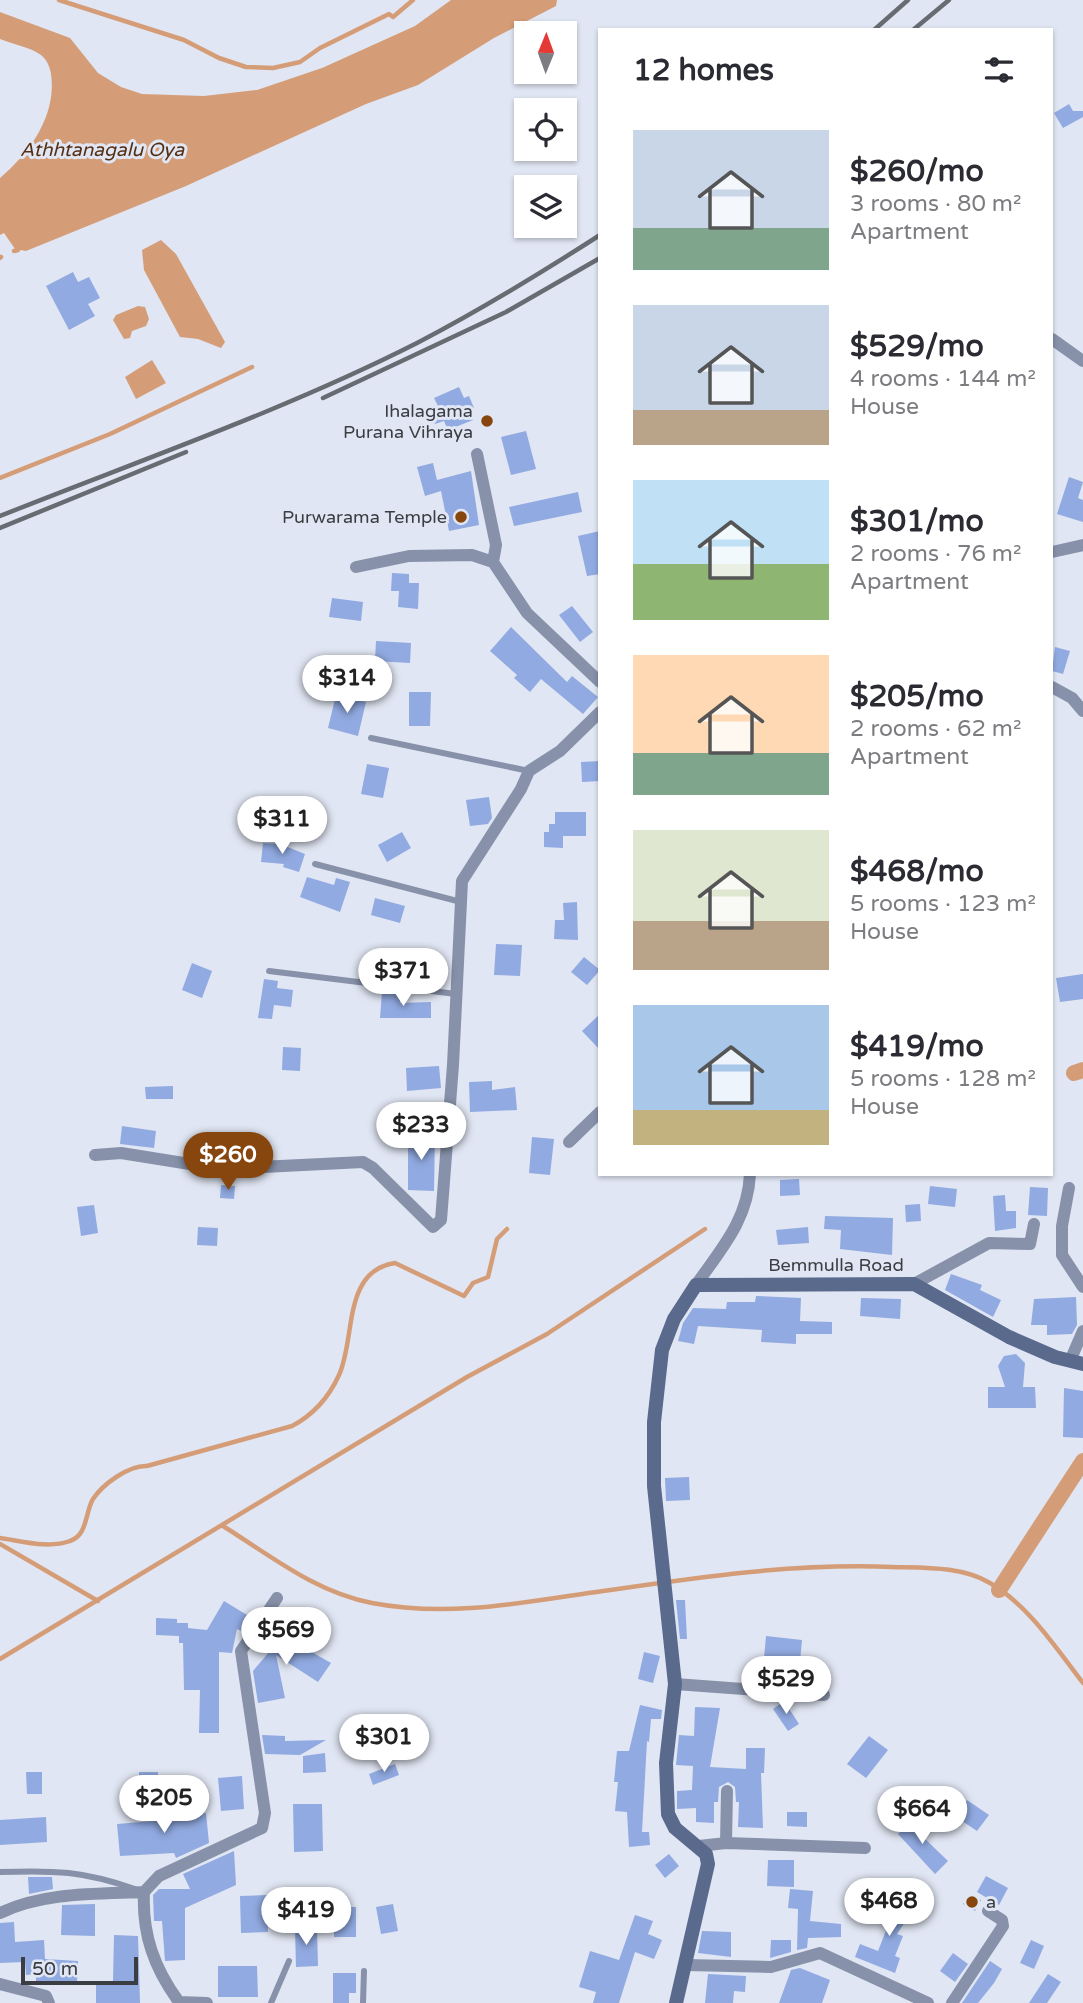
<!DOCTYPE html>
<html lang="en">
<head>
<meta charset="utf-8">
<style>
	:root { --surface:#fff; --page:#f7f7f7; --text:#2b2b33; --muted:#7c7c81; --accent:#86460e }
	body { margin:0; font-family:"Varela Round",sans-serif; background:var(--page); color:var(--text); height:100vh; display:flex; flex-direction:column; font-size:26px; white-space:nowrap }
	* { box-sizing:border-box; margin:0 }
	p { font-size:23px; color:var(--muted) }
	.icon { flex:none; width:38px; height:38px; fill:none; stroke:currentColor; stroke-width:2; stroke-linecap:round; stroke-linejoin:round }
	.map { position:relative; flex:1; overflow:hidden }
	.details { position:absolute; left:598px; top:28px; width:455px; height:1148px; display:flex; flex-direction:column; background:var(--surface); border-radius:0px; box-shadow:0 2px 5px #0004 }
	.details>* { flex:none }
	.needle { width:46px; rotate:1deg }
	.fabs { position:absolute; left:514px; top:21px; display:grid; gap:14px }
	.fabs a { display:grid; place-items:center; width:63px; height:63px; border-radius:0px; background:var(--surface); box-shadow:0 2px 5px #0004; font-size:35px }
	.scale { position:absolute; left:21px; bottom:18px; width:117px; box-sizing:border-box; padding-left:7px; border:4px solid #3a3d42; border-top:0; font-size:19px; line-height:24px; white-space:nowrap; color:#3a3d42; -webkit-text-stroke:5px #e0e6f3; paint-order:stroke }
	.price { position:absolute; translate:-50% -60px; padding:0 16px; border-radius:24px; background:#fff; color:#222; font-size:23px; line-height:46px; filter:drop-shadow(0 2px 4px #0008) }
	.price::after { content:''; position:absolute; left:50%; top:42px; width:21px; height:16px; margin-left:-10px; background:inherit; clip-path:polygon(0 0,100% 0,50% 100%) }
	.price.current { background:var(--accent); color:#fff }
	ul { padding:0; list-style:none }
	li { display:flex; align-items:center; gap:21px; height:175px; padding:0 35px }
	li span { display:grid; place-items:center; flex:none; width:196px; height:140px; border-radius:0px; color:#555 }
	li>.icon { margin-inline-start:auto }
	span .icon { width:84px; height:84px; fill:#fffc; stroke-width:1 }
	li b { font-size:30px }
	h2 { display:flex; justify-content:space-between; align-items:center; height:84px; padding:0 35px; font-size:30px }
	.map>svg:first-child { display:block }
	.water { fill:#d59d77 }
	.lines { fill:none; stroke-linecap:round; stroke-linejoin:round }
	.stream { stroke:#d59d77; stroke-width:4.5 }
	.canal { stroke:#d59d77; stroke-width:16 }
	.building { fill:#91aae1 }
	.lane { stroke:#8792aa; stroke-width:6 }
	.street { stroke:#8792aa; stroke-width:12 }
	.secondary { stroke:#5a6a8d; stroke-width:14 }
	.rail { stroke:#676b72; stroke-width:4.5 }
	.poi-dot { fill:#86460e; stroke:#e0e6f3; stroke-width:2.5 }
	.labels { text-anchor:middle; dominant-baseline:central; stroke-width:6; stroke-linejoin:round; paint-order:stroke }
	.poi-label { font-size:18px; fill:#3a3d42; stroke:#e0e6f3; text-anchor:end }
	.street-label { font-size:18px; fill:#3a3d42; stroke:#e0e6f3 }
	.water-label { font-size:19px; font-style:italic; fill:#552f12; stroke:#e0e6f3 }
</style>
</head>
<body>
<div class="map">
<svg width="1083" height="2003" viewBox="0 0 1083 2003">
	<rect width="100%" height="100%" fill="#e0e6f3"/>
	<path class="water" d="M451,0H557L556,6L494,38L418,85L366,104L186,186L26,251L15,249L4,233L0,235V178C30,153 57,115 51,74C50,67 47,60 41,55C30,47 12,44 0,39V12L70,38L98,73L121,87L142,94L204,96L257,90L322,68L415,26Z
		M161,240L176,254L225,342L221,348L198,339L180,337L144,270L142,250Z
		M138,306L145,307L149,319L146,326L132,331L130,338L124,339L113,320L116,315Z
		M152,360L166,383L136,399L125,377Z"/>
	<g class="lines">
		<path class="stream" d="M59,0L184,40L219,58L246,67L273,68L300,62L320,48L389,14L393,17L413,0
			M14,251L18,250
			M0,258L1,257
			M0,478L110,434L252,367
			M223,1526C271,1556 315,1592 372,1603C450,1618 525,1602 603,1591C699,1577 794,1563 892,1567C924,1568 961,1566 990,1583C1028,1605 1056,1648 1083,1683
			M0,1538C22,1541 48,1549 70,1541C88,1535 85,1512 93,1499C103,1484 129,1465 147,1466L292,1426C313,1415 329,1397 339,1375C356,1338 342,1271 395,1263L464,1296L473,1283L488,1277L497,1239L507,1229
			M0,1544L98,1601
			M0,1659L467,1377L547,1334L705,1229"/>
		<path class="canal" d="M1074,1073L1083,1070
			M999,1590L1083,1461"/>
	</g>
	<path class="building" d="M1069,104L1073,111H1083V117L1063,128L1054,113Z
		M73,272L78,282L89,277L100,298L88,304L95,316L69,330L46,286Z
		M459,387L464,398L469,396L474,408L469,410L473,420L448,430L444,421L435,424L430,412L439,408L434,398Z
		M526,431L536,469L511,475L501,437Z
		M433,463L437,480L471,471L479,525L449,531L441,491L425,496L417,467Z
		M1069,477L1083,482L1078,498L1083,500V522L1057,514Z
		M578,492L582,512L514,526L509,507Z
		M600,531V574L587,576L578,536Z
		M392,573L409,574V583H419L418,609L398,607L399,591H391Z
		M332,598L363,602L361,621L329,617Z
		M572,606L593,632L580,642L559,615Z
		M511,627L567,682L572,676L598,697L583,714L541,679L530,692L514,678L517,675L490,651Z
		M376,641L411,643L410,663L375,661Z
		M1055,647L1070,651L1063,674L1052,671Z
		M409,692H431L430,726H409Z
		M336,695L366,702L358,736L328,728Z
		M600,761V781L582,782L581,762Z
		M367,764L389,768L383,798L361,794Z
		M489,797L492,818L488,824L470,826L466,800Z
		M555,812H586V836H563V848L544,847V832H549V824H555Z
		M402,832L411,848L387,862L378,845Z
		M263,843L280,844L305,854L299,872L283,867L284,864L261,862Z
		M307,877L334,885L336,878L350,882L340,912L300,897Z
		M375,898L405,906L400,923L371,915Z
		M577,902L578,940L554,939L555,920H564L563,903Z
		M496,944L522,945L520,976L494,975Z
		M584,957L600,970L587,985L571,972Z
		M192,963L212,971L202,998L182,990Z
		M1083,974V999L1060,1002L1056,978Z
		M264,979L278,981L277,988L293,990L291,1007L274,1005L272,1019L258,1018Z
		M382,991L401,993L400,1003L431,1002V1018H380Z
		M600,1014V1050L582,1031Z
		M283,1047L301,1048L300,1071L282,1070Z
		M439,1066L441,1088L407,1091L406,1068Z
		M492,1081V1090L515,1087L517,1110L470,1112L469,1082Z
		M173,1086V1099H146L145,1087Z
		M122,1126L156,1131L154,1148L120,1144Z
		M408,1134H435L434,1191L408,1190Z
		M532,1137L554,1139L550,1175L529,1173Z
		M799,1179L800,1195L780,1196V1180Z
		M221,1185L235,1186L234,1199L220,1198Z
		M930,1186L957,1189L955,1207L928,1204Z
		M1030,1187L1048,1188L1047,1216L1028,1215Z
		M1005,1195L1006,1211H1016V1228L995,1231L993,1196Z
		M920,1204L921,1221L906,1222L905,1205Z
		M94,1205L98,1233L81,1236L77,1207Z
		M825,1216L893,1218L892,1255L840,1249L841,1230L824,1229Z
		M198,1227L218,1228L217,1246L197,1245Z
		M808,1227L809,1243L778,1245L776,1230Z
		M951,1274L982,1285L980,1290L1001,1300L993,1317L945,1290Z
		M756,1296L801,1298L800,1321L832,1322V1334H796V1344L761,1342L762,1330L698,1326L694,1344L678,1341L683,1323L693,1308L726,1309L727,1302H755Z
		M1076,1297L1077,1325L1072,1334L1047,1335V1325H1031L1034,1299Z
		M861,1298L901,1299L900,1319L860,1316Z
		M1016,1354L1025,1363L1023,1387H1035L1036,1408H988V1387H1005L998,1366L1004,1356Z
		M1064,1388L1083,1391V1438L1063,1437Z
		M689,1477L690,1500L666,1501L665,1478Z
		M676,1600H685L687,1639H680Z
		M224,1601L252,1618L243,1632L237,1629L232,1653L219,1652V1733H199L200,1690H184L183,1643H179V1636L156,1635V1618L177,1619V1623H188V1628L207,1630Z
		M287,1631L310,1651L331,1663L318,1682L276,1655L285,1698L258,1703L253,1671Z
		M766,1636L802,1640L798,1684L762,1681Z
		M644,1652L660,1656L653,1683L638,1679Z
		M784,1701L799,1724L788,1731L773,1709Z
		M640,1705L662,1710L661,1719H651L649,1742L647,1741L642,1832H649L650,1845L629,1847L627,1812L615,1811L618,1782H614L617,1751H629Z
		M695,1707L720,1708L710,1767L746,1769V1748H765L764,1773H761L763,1828L738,1827L739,1802H736L735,1787L728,1782L719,1787L718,1802H714V1823L696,1822V1808L677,1809V1791L692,1790L693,1766L676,1765L679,1735L694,1736Z
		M262,1735L285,1736V1741L326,1740L300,1755L265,1754Z
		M869,1736L888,1750L866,1778L847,1764Z
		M325,1753L326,1772L303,1773V1756Z
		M395,1764L399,1775L373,1785L369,1774Z
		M26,1772H42V1794H27Z
		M139,1772H158V1794H139Z
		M242,1776L244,1809L221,1811L218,1778Z
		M967,1800L989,1815L977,1831L956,1817Z
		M293,1804H322L323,1851L294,1852Z
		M173,1810V1816L206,1813L209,1843L176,1858L174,1853L120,1856L117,1824L153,1821V1811Z
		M787,1812H807V1827L787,1826Z
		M46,1817L47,1842L0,1845V1820Z
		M915,1818L926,1830L921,1835L948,1861L935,1874L898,1834Z
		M234,1851L236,1885L185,1908V1960L165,1961L162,1921H154L153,1895L159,1889H190L183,1874Z
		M669,1854L679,1866L665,1878L655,1865Z
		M768,1860H794V1887L767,1886Z
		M986,1876L1008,1888L999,1905L977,1892Z
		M28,1877H52L53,1889L29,1894Z
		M790,1889L813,1891L810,1921L841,1924V1937L808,1938L807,1948L797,1950L798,1909L788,1908Z
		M970,1894L981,1900L975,1911L963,1904Z
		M267,1895L268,1932L241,1933L240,1896Z
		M898,1895L915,1907L897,1934L903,1936L895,1956L900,1958L895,1973L855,1957L860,1944L878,1951L889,1923L884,1919Z
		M95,1904V1936L61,1935L62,1905Z
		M393,1904L398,1931L381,1934L376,1907Z
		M334,1907H356V1937H334Z
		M635,1915L653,1921L648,1934L662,1940L654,1959L635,1952L619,2003H593L596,1992L579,1987L590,1951L619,1960Z
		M14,1922L15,1942L44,1940L45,1959L78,1961L77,1982H36V1974L26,1975L25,1962L0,1963V1923Z
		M317,1928L318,1966L296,1967L295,1929Z
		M702,1931L731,1932V1957L698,1953Z
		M114,1935L138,1936L140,2003H96V1981H113Z
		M771,1940H791V1952L770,1958Z
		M1031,1940L1044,1946L1034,1969L1020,1963Z
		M953,1953L968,1964L955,1982L940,1971Z
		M990,1961L1002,1969L994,1983L978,2003H962Z
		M218,1966H257L258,1997H218Z
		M800,1968L830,1980L822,2003H779L791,1970Z
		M333,1973H356V1993H349V2003H333Z
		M708,1974L746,1976L745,1992L734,1991L733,2003H705Z
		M1048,1974L1061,1982L1047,2003H1029Z"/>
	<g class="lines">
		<path class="lane" d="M371,738L529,771
			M315,864L461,902
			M269,971L456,994
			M0,1872C55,1870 83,1871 135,1889
			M271,2003L289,1961
			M363,2003L364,1971"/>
		<path class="street" d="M1052,339L1083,361
			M477,454L496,545L493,562
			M1052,552L1083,545
			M356,567L409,556L472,555L493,562L527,613L600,682
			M1052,687L1072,698L1083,711
			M569,1142L600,1112
			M95,1155L121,1153L221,1169L363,1162L373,1168L433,1227L441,1220L453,1065L462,881L521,789L529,771L560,751L600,712
			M1069,1188L1062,1226V1255L1083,1287
			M914,1284L989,1243L1030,1244L1034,1224
			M696,1285C721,1249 748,1220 750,1174
			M1070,1361L1083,1331
			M675,1684L824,1695
			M726,1843L727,1791
			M699,1846L726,1843L865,1848
			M0,1913C44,1892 96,1894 144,1892
			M686,1965L771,1967L820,1953L928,2003
			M0,1984L46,1996L49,2003
			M207,2003L179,2002C154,1968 142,1934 144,1892L159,1876L262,1828L265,1813L241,1651L277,1598
			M952,2003L1003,1926L1002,1920L988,1911"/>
		<path class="secondary" d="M676,2003L708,1864L706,1854L675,1828L668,1814L666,1763L675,1684L654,1486V1422L662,1350L674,1319L696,1285L914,1284L1009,1337L1055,1357L1083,1364"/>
		<path class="rail" d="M874,30L908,0
			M913,30L949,0
			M323,398L506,312L600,258
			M0,516C138,461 285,410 417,343C480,310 541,273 600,235
			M0,528L186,452"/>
	</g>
	<g class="poi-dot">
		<circle cx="487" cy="421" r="7"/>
		<circle cx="461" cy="517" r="7"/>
		<circle cx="972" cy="1902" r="7"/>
	</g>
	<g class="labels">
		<g class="poi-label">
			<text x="473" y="411">Ihalagama<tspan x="473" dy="21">Purana Vihraya</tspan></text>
			<text x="447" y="517">Purwarama Temple</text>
			<text x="986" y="1902" text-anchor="start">a</text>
		</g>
		<g class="street-label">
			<text x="836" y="1265">Bemmulla Road</text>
		</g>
		<g class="water-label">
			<text x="102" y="150">Athhtanagalu Oya</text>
		</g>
	</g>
</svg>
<div class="fabs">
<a><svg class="needle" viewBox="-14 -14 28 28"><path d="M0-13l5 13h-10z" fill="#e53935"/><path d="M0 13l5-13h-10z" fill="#7c7c81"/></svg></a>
<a><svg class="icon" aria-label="locate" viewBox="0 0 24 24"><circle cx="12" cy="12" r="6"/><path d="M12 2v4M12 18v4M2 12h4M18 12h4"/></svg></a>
<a><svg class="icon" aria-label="layers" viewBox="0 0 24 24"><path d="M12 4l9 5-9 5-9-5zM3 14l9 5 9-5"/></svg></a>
</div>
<div class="scale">50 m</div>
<b class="price" style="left:347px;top:715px">$314</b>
<b class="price" style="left:282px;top:856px">$311</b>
<b class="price" style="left:403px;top:1008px">$371</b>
<b class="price" style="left:421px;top:1162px">$233</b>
<b class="price current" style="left:228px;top:1192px">$260</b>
<b class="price" style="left:286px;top:1667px">$569</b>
<b class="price" style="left:786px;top:1716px">$529</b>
<b class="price" style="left:384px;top:1774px">$301</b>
<b class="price" style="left:164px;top:1835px">$205</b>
<b class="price" style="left:922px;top:1846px">$664</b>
<b class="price" style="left:889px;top:1938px">$468</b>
<b class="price" style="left:306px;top:1947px">$419</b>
<section class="details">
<h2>12 homes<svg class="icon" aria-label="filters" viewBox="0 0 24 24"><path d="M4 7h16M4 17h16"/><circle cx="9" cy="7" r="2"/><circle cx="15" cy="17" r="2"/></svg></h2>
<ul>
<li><span style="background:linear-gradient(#c9d6e8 70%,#7fa58c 0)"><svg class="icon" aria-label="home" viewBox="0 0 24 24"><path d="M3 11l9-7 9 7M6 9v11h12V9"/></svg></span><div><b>$260/mo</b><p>3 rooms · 80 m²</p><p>Apartment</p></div></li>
<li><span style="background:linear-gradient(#c9d6e8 75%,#b9a48a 0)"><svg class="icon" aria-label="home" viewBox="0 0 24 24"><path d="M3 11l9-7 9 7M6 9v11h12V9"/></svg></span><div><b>$529/mo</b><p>4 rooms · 144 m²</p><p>House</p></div></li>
<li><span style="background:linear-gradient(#bfe0f5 60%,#8fb573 0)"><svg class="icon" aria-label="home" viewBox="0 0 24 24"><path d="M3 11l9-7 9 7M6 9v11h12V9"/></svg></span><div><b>$301/mo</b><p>2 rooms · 76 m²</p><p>Apartment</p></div></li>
<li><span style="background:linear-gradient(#ffd9b3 70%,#7fa58c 0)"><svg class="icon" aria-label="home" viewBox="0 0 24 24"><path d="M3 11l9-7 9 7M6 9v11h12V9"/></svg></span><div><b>$205/mo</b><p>2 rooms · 62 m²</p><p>Apartment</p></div></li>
<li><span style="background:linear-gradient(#dfe7d0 65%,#b9a48a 0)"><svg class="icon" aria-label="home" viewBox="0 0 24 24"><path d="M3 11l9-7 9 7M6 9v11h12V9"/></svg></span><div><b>$468/mo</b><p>5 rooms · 123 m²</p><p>House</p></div></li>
<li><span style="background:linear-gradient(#a9c7e8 75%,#c2b280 0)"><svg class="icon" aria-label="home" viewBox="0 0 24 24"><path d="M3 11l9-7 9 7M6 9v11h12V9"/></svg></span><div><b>$419/mo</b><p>5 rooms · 128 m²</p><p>House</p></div></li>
</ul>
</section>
</div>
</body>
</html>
